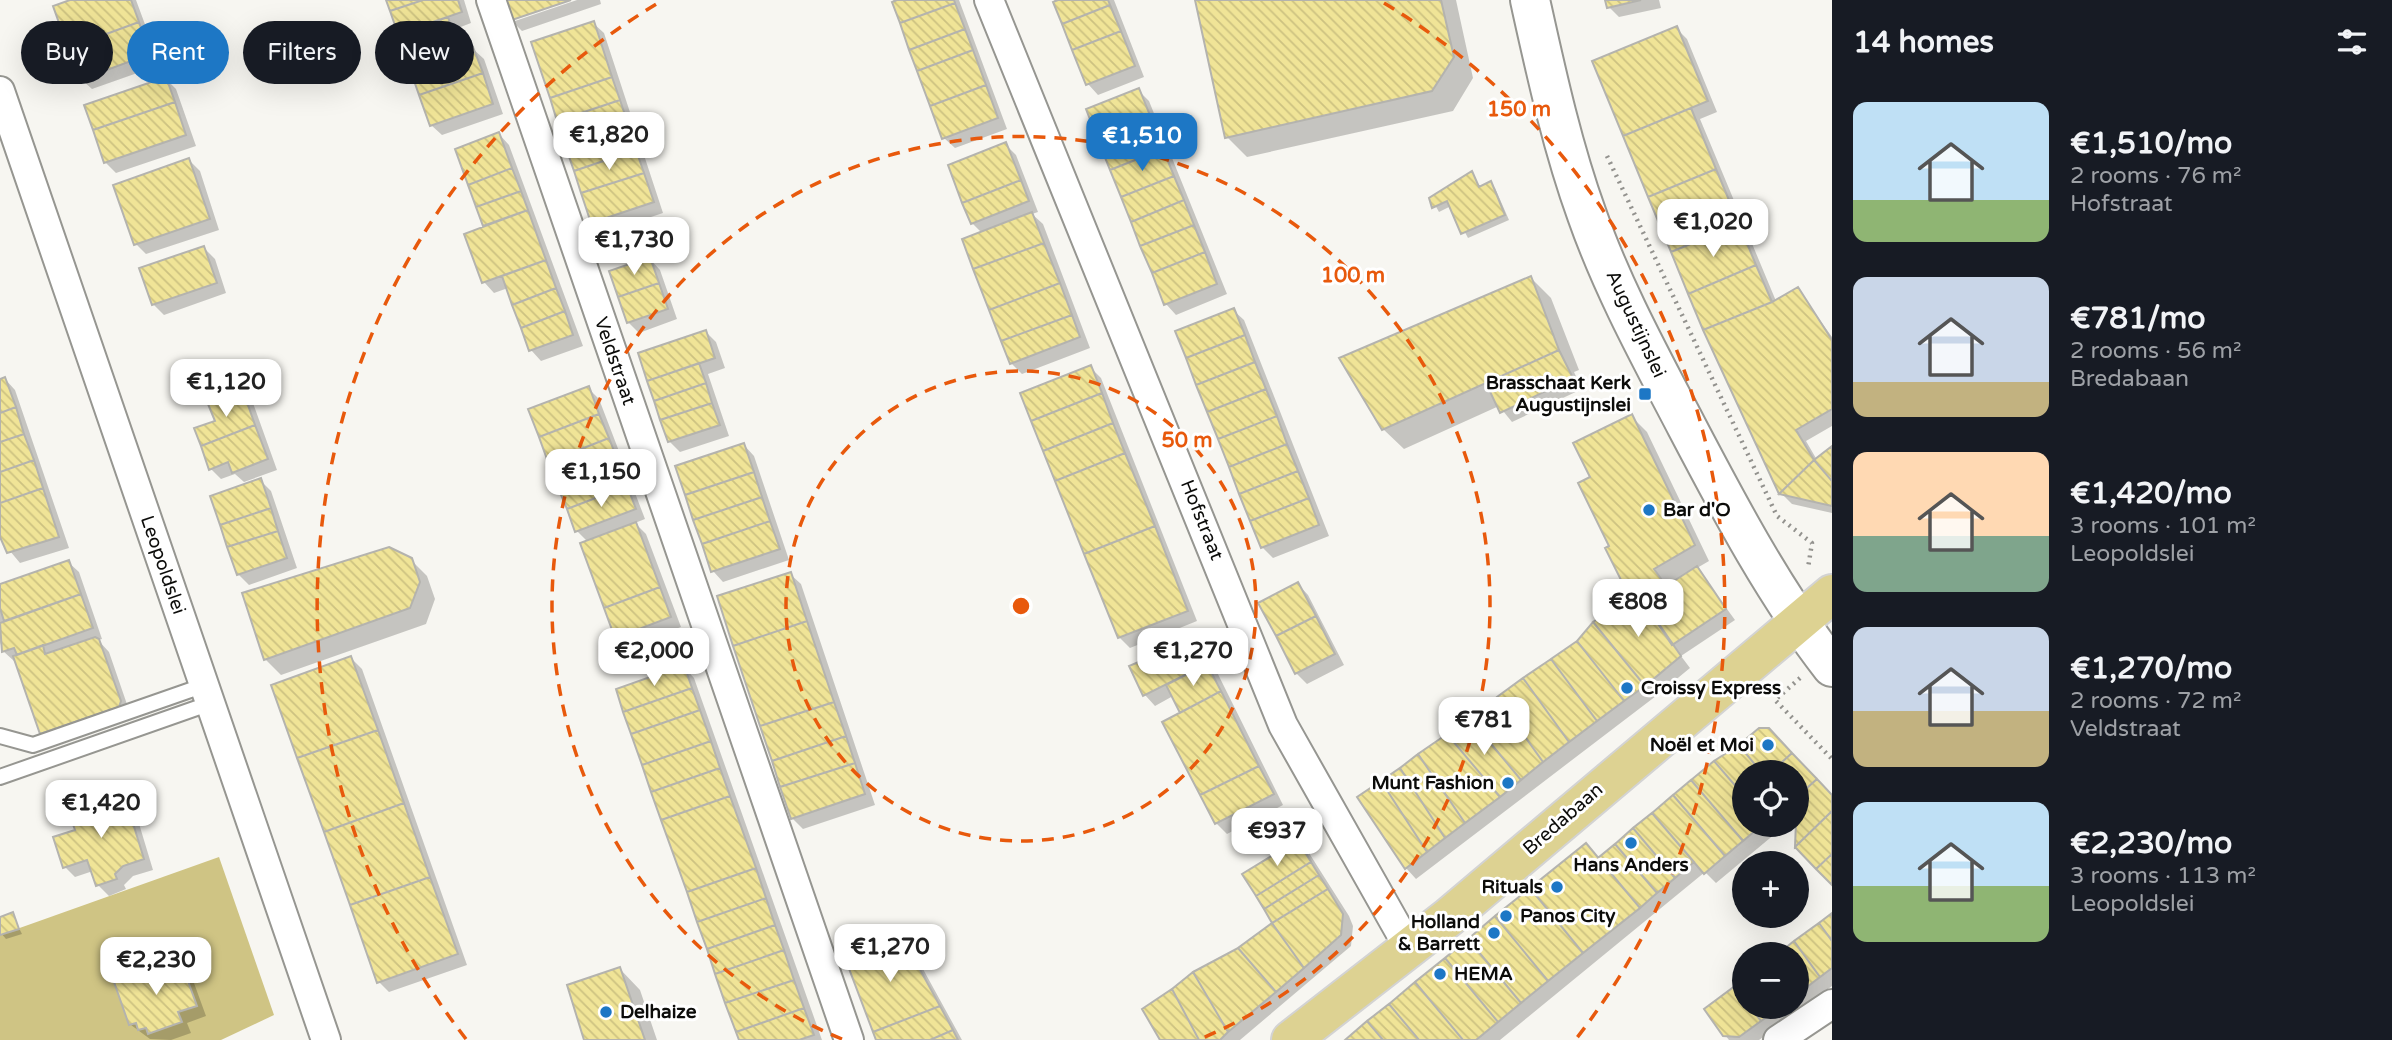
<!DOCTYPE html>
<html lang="en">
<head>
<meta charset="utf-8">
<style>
	:root { --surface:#171b24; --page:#242831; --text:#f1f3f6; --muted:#9ea1a6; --accent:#1d77c5 }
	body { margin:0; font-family:"Varela Round",sans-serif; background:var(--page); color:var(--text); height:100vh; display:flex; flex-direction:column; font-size:26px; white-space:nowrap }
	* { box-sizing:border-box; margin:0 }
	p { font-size:23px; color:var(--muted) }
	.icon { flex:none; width:38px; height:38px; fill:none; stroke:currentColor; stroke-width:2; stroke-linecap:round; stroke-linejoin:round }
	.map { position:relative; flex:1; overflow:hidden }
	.details { display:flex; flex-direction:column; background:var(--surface); width:560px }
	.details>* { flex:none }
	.banner { position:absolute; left:21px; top:21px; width:665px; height:63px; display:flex; gap:14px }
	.tools { position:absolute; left:1732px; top:760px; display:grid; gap:14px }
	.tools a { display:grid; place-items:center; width:77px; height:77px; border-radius:50%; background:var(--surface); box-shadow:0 7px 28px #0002; font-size:35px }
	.price { position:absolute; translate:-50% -60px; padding:0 16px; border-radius:14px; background:#fff; color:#222; font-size:23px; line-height:46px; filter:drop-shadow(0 2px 4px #0008) }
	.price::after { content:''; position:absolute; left:50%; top:42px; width:21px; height:16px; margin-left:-10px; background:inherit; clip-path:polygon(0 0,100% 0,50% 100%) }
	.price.current { background:var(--accent); color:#fff }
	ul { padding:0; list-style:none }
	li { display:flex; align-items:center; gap:21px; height:175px; padding:0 21px }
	li span { display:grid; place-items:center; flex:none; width:196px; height:140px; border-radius:14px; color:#555 }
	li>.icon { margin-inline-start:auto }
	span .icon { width:84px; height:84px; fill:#fffc; stroke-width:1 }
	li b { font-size:30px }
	h2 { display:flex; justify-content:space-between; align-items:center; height:84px; padding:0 21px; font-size:30px }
	.pill { padding:0 24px; border-radius:32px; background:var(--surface); box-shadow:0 7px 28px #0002; font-size:24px; line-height:63px }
	.pill.current { background:var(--accent); color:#fff }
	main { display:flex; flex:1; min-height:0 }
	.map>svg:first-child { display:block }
	.green { fill:#cfc484 }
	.shadow { fill:#0003 }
	.building { fill:url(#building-back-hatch); stroke:#b4b3ae; stroke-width:2 }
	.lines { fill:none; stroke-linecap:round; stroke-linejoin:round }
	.lane-casing { stroke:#969691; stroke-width:18 }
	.street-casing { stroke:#969691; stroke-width:32 }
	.secondary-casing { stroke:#969691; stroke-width:42 }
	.primary-casing { stroke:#d3d3d3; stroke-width:42 }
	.path { stroke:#93928e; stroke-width:4.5; stroke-dasharray:2 5; stroke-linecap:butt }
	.lane { stroke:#fff; stroke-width:14 }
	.street { stroke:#fff; stroke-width:28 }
	.secondary { stroke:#fff; stroke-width:38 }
	.primary { stroke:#ddd292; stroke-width:38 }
	.ring { fill:none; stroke:#e8590c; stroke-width:3.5; stroke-dasharray:12 9 }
	.poi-dot { fill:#1d77c5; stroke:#fff; stroke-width:2.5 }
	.labels { text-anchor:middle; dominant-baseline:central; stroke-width:6; stroke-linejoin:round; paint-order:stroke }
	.street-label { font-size:19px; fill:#0c0c0a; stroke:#fff }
	.poi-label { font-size:19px; font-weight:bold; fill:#0c0c0a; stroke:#fff; text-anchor:end }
	.centre { fill:#e8590c; stroke:#fff; stroke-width:3.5 }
	.ring-label { font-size:21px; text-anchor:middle; font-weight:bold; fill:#e8590c; stroke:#fff; stroke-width:6; stroke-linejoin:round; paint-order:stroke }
</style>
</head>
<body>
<main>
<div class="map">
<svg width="1832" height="1040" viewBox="0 0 1832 1040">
	<defs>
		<pattern id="building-back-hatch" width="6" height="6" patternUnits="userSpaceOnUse" patternTransform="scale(1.75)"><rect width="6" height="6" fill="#f0e497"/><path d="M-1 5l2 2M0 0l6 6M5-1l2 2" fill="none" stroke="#cdc281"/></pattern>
	</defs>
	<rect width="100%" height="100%" fill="#f7f6f1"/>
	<path class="green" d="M219,857L274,1015L221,1040H0V935Z"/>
	<path class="shadow" d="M75,0H136L160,65L92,89L81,79Z
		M388,0H464L471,23L458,28L466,51L473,49L484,59L503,114L442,135L431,125Z
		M504,0H566L515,18V21L577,0H600L601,4L522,31L511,20Z
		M893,0H959L1007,129L955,148L944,138Z
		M1054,0H1114L1144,77L1098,95L1088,84Z
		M1197,0H1456L1473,78L1453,111L1247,157L1227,137Z
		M1607,0H1659L1661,8L1619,17L1609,7Z
		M593,23L604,33L663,213L603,233L593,222Z
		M1676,28L1687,39L1717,112L1700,119L1776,301L1798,289L1832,337V426L1806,441L1817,460L1832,448V513L1792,504L1781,493L1705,329L1594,62Z
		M166,79L176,89L196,146L116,173L105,162Z
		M1138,90L1149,101L1227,294L1176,315L1166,304Z
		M499,134L509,145L583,346L541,361L531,350L508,288L494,293L484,282L486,227L457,150Z
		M1005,144L1016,155L1038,212L1032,214L1043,224L1090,348L1022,374L1011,363L982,233L972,223Z
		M189,160L200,171L219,230L146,254L136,244Z
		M1471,173L1481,188L1490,184L1495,188L1509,220L1468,238L1451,206L1439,212L1431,198Z
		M204,248L215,259L226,293L164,315L153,304Z
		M650,259L660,270L677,319L639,333L628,322Z
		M1531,278L1551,298L1579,370L1574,372L1582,389L1512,422L1499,406L1404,449L1383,429Z
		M1233,310L1244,320L1329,536L1273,558L1262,547Z
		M706,332L716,342L725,368L708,374L729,436L680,452L669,441Z
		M1090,367L1101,378L1197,621L1130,648L1119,637Z
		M5,379L15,390L69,548L20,563L0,539V381Z
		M588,388L599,399L645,519L635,523L646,534L681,627L627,647L617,637L588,542L577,531Z
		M242,393L253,403L277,470L244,482L235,474L221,479L211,469L217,422Z
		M1631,416L1647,432L1709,561L1697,568L1735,620L1681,656L1690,668L1656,696L1416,879L1406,868L1359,797L1637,602L1612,547L1592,478Z
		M744,445L754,456L789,560L723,582L713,571Z
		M260,480L271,491L297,568L249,585L238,574Z
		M411,560L427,576L435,599L426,624L281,675L265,659Z
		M68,562L79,572L102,639L98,640L109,652L130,713L52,743L41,733L17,661H14L3,651L0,642V593Z
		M790,574L801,584L875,805L803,829L792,818Z
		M1298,584L1308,595L1344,665L1307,684L1296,673Z
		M1195,640L1206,650L1283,805L1227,834L1216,823L1182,714L1173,696L1155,706L1145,695L1131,667Z
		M351,658L362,669L467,965L389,992L379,982Z
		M684,667L694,678L822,1040H741Z
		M1760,730L1832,796V883L1797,772H1745V824H1787L1716,883L1705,872L1500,1040H1345L1599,860Z
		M124,796L134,807L153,870L133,876L124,885L126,889L109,896L98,885L93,871L75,877L65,867L77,831Z
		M1298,842L1309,853L1349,916L1353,926L1351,946L1240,1040H1162L1275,924Z
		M12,914L22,934L6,939L0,932V918Z
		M1832,915V986L1759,1040H1729L1725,1035L1745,1006H1797V954Z
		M902,939L912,949L962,1040H878Z
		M180,961L190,972L206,1016L187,1023L191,1033L171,1040L150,1039L131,1025Z
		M620,969L640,990L657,1040H586Z"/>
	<path class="building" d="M70,0H131L139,22L68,48L53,6Z
		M386,0H423L390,11Z
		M423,0H458L462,12L398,34L390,11Z
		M502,0H571L509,21Z
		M897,0H954L955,3L900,23L892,2Z
		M1058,0H1108L1110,5L1062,24L1053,2Z
		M1195,0H1441L1454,57L1432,91L1225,138Z
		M1605,0H1641L1607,8Z
		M955,3L965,29L909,50L900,23Z
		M1110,5L1121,31L1072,50L1062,24Z
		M448,17L460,51L410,69L398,34Z
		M594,21L612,77L550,98L531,42Z
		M139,22L150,54L80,80L68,48Z
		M1677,26L1708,101L1623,136L1592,61Z
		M965,29L973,50L917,71L909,50Z
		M1121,31L1135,66L1086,85L1072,50Z
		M473,47L483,73L419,95L410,69Z
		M973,50L986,85L930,106L917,71Z
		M483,73L493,104L430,126L419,95Z
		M166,77L175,102L93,130L84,105Z
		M612,77L620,100L557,121L550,98Z
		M986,85L998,118L942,139L930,106Z
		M1139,88L1151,118L1098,140L1086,109Z
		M620,100L629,127L566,148L557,121Z
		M175,102L186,135L104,163L93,130Z
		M1691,108L1716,169L1648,197L1623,136Z
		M1151,118L1163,149L1110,170L1098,140Z
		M629,127L636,150L574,171L566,148Z
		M499,132L512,168L468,185L455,149Z
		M1006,142L1021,180L962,203L948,165Z
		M1163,149L1174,176L1121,197L1110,170Z
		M636,150L644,173L581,193L574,171Z
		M189,158L210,219L134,245L113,185Z
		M512,168L521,191L476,207L468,185Z
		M1716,169L1739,224L1671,252L1648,197Z
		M1472,171L1479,187L1491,181L1505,215L1461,234L1447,201L1432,208L1429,198Z
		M644,173L654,202L591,223L581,193Z
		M1174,176L1184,200L1131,222L1121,197Z
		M1021,180L1029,201L971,224L962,203Z
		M521,191L528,210L483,226L476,207Z
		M1184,200L1194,225L1140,246L1131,222Z
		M528,210L546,260L482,283L464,234Z
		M1032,212L1044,243L973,269L962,239Z
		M1739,224L1756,265L1688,294L1671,252Z
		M1194,225L1205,252L1152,273L1140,246Z
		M1044,243L1060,283L989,310L973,269Z
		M204,246L217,283L152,305L139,268Z
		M1205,252L1217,284L1164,305L1152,273Z
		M650,257L659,283L618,297L609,271Z
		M546,260L556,288L512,305L502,276Z
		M1756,265L1772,302L1703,330L1688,294Z
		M1531,276L1559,350L1382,430L1339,358Z
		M659,283L668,309L627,323L618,297Z
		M1060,283L1072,315L1001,341L989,310Z
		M1798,287L1832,340V409L1796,430L1814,460L1779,494L1703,330L1772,302Z
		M556,288L565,311L521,328L512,305Z
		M1234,308L1245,335L1186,358L1175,331Z
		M565,311L573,335L529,351L521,328Z
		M1072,315L1080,337L1010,364L1001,341Z
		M706,330L715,358L647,381L638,353Z
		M1245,335L1255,362L1196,385L1186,358Z
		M1559,350L1573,378L1500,413L1486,383Z
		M1255,362L1266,389L1207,412L1196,385Z
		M699,363L706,383L654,401L647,381Z
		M1091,365L1102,393L1031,421L1020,393Z
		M5,377L16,407L0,413V379Z
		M706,383L712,403L660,420L654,401Z
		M589,386L599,414L539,437L528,409Z
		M1266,389L1277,416L1218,439L1207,412Z
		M243,391L255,425L201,446L194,428L215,421L208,404Z
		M1102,393L1113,423L1043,451L1031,421Z
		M712,403L720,425L668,442L660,420Z
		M16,407L24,434L0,442V413Z
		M599,414L609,438L548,462L539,437Z
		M1632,414L1695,545L1654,569L1667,587L1643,601L1630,598L1605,548L1609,546L1578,483L1590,477L1573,443Z
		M1277,416L1287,444L1229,467L1218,439Z
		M1113,423L1125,453L1055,481L1043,451Z
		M255,425L268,459L232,473L228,462L209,470L201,446Z
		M24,434L34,460L0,472V442Z
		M609,438L617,459L556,483L548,462Z
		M744,443L754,472L685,495L675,466Z
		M1287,444L1298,471L1239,494L1229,467Z
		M1832,446V481L1814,460Z
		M1125,453L1155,526L1084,554L1055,481Z
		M617,459L627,486L567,509L556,483Z
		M34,460L43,488L0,503V472Z
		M1814,460L1832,481V506L1779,494Z
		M1298,471L1309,498L1250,521L1239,494Z
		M754,472L762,497L693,520L685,495Z
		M261,478L271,508L220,525L210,496Z
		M627,486L636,509L575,532L567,509Z
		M43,488L59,537L7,553L0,537V503Z
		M762,497L770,521L702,544L693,520Z
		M1309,498L1319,525L1261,548L1250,521Z
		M271,508L278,531L227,547L220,525Z
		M770,521L780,549L711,572L702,544Z
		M636,522L660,587L604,608L580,543Z
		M1155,526L1188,611L1118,638L1084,554Z
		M278,531L287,558L237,575L227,547Z
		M389,547L412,558L420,582L410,608L264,660L242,593Z
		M69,560L81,594L4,621L0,608V584Z
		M1697,566L1726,609L1672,645L1643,601Z
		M791,572L807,621L733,646L717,596Z
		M1298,582L1316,616L1276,636L1258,603Z
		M660,587L671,617L615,638L604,608Z
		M81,594L93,628L17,655L14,648L2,652L0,623Z
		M1630,598L1643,601L1681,656L1645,686L1593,622Z
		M1316,616L1335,654L1295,674L1276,636Z
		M807,621L834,702L760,726L733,646Z
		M1593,622L1645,686L1624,701L1577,641Z
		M95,637L99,639L121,701L119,707L40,734L13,656L43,645L45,654Z
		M1195,638L1207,664L1143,696L1129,666Z
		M1577,641L1624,701L1597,721L1551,659Z
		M351,656L378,730L297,758L271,685Z
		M1551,659L1597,721L1569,742L1523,678Z
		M1207,664L1221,691L1180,713L1166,685Z
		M684,665L692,688L623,712L616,689Z
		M1523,678L1569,742L1543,762L1497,697Z
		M692,688L700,710L631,734L623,712Z
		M1221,691L1259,766L1200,795L1162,722Z
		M1497,697L1543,762L1521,780L1468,716Z
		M834,702L846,736L772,761L760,726Z
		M700,710L711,741L642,765L631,734Z
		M1468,716L1521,780L1500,797L1447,734Z
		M1759,728H1769L1792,753L1771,772H1761L1739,745Z
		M378,730L404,803L324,832L297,758Z
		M1447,734L1500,797L1465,823L1418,754Z
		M846,736L855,763L780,787L772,761Z
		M711,741L720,768L651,792L642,765Z
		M1739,745L1761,772H1745V797L1714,761Z
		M1792,753L1817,779L1797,797V772H1771Z
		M1418,754L1465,823L1445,838L1400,768Z
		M1714,761L1745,797V824H1763L1743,841L1691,780Z
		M855,763L865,794L791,819L780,787Z
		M1259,766L1274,794L1215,824L1200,795Z
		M720,768L730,796L661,820L651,792Z
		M1400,768L1445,838L1427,852L1381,781Z
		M1817,779L1832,795V811L1795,847L1797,797Z
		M1691,780L1743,841L1725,856L1673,795Z
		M1381,781L1427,852L1405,869L1357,797Z
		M124,794L144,859L123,866L115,874L117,879L96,886L87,860L63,868L53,837L75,830L69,813Z
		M1673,795L1725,856L1704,874L1652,813Z
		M730,796L756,868L687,892L661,820Z
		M404,803L430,877L350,905L324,832Z
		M1832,811V854L1816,869L1795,847Z
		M1652,813L1694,862L1675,878L1633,828Z
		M1633,828L1675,878L1657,893L1615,844Z
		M1298,840L1311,862L1256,896L1242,874Z
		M1586,843L1640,908L1583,953L1530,888Z
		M1615,844L1657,893L1640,908L1598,858Z
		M1832,854V885L1816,869Z
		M1311,862L1319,875L1264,909L1256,896Z
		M756,868L766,898L697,922L687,892Z
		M1319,875L1328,889L1272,923L1264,909Z
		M430,877L458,954L377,983L350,905Z
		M1530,888L1583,953L1548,981L1495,916Z
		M1328,889L1343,914L1341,935L1304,968L1272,923Z
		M766,898L775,925L707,949L697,922Z
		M13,912L19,929L0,935V917Z
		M1832,913V941L1819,923Z
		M1495,916L1548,981L1521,1003L1468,939Z
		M1272,923L1304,968L1276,992L1238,948Z
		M1819,923L1832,941V968L1820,977L1794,941Z
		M775,925L784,950L715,974L707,949Z
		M902,937L940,1006L873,1032L845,958Z
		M1468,939L1521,1003L1498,1022L1445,958Z
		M1794,941L1820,977L1799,993L1797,954H1778Z
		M1238,948L1276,992L1228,1032L1193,972Z
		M784,950L794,980L725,1003L715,974Z
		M1445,958L1498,1022L1476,1040H1463L1415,982Z
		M180,959L197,1006L178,1012L182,1022L148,1034L146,1028L138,1030L136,1023L129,1025L114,982Z
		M620,967L645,1040H584L567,985Z
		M1193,972L1228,1032L1220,1040H1199L1172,989Z
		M1745,978V999L1735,986Z
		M794,980L804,1008L736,1032L725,1003Z
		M1415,982L1463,1040H1419L1389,1004Z
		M1735,986L1745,999V1006H1750L1761,1021L1739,1037L1723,1036L1704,1009Z
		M1172,989L1199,1040H1160L1142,1009Z
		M1389,1004L1419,1040H1383L1367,1021Z
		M940,1006L953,1030L930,1040H876L873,1032Z
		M1750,1006H1780L1781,1007L1761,1021Z
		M804,1008L814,1035L799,1040H739L736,1032Z
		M1367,1021L1383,1040H1345Z
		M953,1030L958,1040H930Z"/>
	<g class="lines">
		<defs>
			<path id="lane" d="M0,736L33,745L205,685
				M0,777L211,703"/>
			<path id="street" d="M491,0L849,1040
				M989,0L1283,725L1409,948
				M0,91L326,1040
				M1778,1040L1832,1004"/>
			<path id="secondary" d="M1530,0C1546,72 1562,146 1587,215C1613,289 1651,358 1687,427C1730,509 1775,594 1832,667"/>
			<path id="primary" d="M1291,1040L1449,917L1832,594"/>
		</defs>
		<use href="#lane" class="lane-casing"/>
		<use href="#street" class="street-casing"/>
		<use href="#secondary" class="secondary-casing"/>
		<use href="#primary" class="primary-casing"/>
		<path class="path" d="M1607,156L1777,516L1812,543L1808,568
			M1800,678L1775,700L1832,759"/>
		<use href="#lane" class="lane"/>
		<use href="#street" class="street"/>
		<use href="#secondary" class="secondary"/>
		<use href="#primary" class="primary"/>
	</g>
	<g class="ring">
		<circle cx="1021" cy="606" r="235"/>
		<path d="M842 1039A469 469 0 1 1 1200 1039"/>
		<path d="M466 1039A704 704 0 0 1 658 3M1384 3A704 704 0 0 1 1576 1039"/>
	</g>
	<g class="poi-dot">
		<rect x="1638" y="387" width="14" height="14" rx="3.5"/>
		<circle cx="1649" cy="510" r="7"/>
		<circle cx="1627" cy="688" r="7"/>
		<circle cx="1768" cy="745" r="7"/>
		<circle cx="1508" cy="783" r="7"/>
		<circle cx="1631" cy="843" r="7"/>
		<circle cx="1557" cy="887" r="7"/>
		<circle cx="1506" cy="916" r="7"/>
		<circle cx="1494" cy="933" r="7"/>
		<circle cx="1440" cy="974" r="7"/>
		<circle cx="606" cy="1012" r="7"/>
	</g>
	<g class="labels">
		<g class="street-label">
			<text transform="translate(1636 324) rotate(65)">Augustijnslei</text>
			<text transform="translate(615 361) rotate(71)">Veldstraat</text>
			<text transform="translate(1202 520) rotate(68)">Hofstraat</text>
			<text transform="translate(163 565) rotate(71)">Leopoldslei</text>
			<text transform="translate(1563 819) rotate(-41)">Bredabaan</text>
		</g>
		<g class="poi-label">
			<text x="1631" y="383">Brasschaat Kerk<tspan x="1631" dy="22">Augustijnslei</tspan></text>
			<text x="1663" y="510" text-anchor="start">Bar d'O</text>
			<text x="1641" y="688" text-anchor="start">Croissy Express</text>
			<text x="1754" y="745">Noël et Moi</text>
			<text x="1494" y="783">Munt Fashion</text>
			<text x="1631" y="865" text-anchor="middle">Hans Anders</text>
			<text x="1543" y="887">Rituals</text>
			<text x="1520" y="916" text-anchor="start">Panos City</text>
			<text x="1480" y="922">Holland<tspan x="1480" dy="22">&amp; Barrett</tspan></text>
			<text x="1454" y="974" text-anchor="start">HEMA</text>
			<text x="620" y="1012" text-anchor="start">Delhaize</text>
		</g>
	</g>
	<circle cx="1021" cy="606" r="10" class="centre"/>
	<g class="ring-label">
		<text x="1519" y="116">150 m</text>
		<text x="1353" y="282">100 m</text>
		<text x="1187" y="447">50 m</text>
	</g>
</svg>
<div class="tools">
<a><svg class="icon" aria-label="locate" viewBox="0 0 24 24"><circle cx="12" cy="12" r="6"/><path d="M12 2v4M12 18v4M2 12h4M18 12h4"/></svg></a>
<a>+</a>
<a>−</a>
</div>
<b class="price" style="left:609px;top:172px">€1,820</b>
<b class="price current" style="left:1142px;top:173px">€1,510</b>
<b class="price" style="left:1713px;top:259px">€1,020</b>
<b class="price" style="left:634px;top:277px">€1,730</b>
<b class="price" style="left:226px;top:419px">€1,120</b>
<b class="price" style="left:601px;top:509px">€1,150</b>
<b class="price" style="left:1638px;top:639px">€808</b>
<b class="price" style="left:654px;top:688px">€2,000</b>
<b class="price" style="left:1193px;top:688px">€1,270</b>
<b class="price" style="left:1484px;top:757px">€781</b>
<b class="price" style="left:101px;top:840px">€1,420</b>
<b class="price" style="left:1277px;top:868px">€937</b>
<b class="price" style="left:890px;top:984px">€1,270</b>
<b class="price" style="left:156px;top:997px">€2,230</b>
<div class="banner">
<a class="pill">Buy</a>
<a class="pill current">Rent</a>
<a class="pill">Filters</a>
<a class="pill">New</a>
</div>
</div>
<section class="details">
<h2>14 homes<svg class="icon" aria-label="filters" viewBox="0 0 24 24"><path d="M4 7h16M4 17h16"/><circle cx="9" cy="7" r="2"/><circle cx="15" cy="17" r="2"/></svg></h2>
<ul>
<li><span style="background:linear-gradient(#bfe0f5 70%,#8fb573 0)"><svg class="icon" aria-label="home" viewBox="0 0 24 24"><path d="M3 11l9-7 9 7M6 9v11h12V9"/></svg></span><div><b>€1,510/mo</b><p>2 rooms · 76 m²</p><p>Hofstraat</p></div></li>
<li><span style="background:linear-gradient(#c9d6e8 75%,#c2b280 0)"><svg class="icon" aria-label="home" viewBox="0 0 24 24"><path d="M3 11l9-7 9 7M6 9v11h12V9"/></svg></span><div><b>€781/mo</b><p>2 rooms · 56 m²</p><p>Bredabaan</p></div></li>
<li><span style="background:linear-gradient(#ffd9b3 60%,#7fa58c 0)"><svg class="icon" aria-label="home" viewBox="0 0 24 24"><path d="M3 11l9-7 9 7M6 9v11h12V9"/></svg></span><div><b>€1,420/mo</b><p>3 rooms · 101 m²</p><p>Leopoldslei</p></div></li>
<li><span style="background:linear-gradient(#c9d6e8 60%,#c2b280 0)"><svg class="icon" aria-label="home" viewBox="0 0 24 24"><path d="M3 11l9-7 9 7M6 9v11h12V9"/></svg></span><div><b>€1,270/mo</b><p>2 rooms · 72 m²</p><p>Veldstraat</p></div></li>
<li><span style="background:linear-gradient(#bfe0f5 60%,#8fb573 0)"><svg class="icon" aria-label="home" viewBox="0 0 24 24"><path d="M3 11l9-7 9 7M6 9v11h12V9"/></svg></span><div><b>€2,230/mo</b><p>3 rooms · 113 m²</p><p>Leopoldslei</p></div></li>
</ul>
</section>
</main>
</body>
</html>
